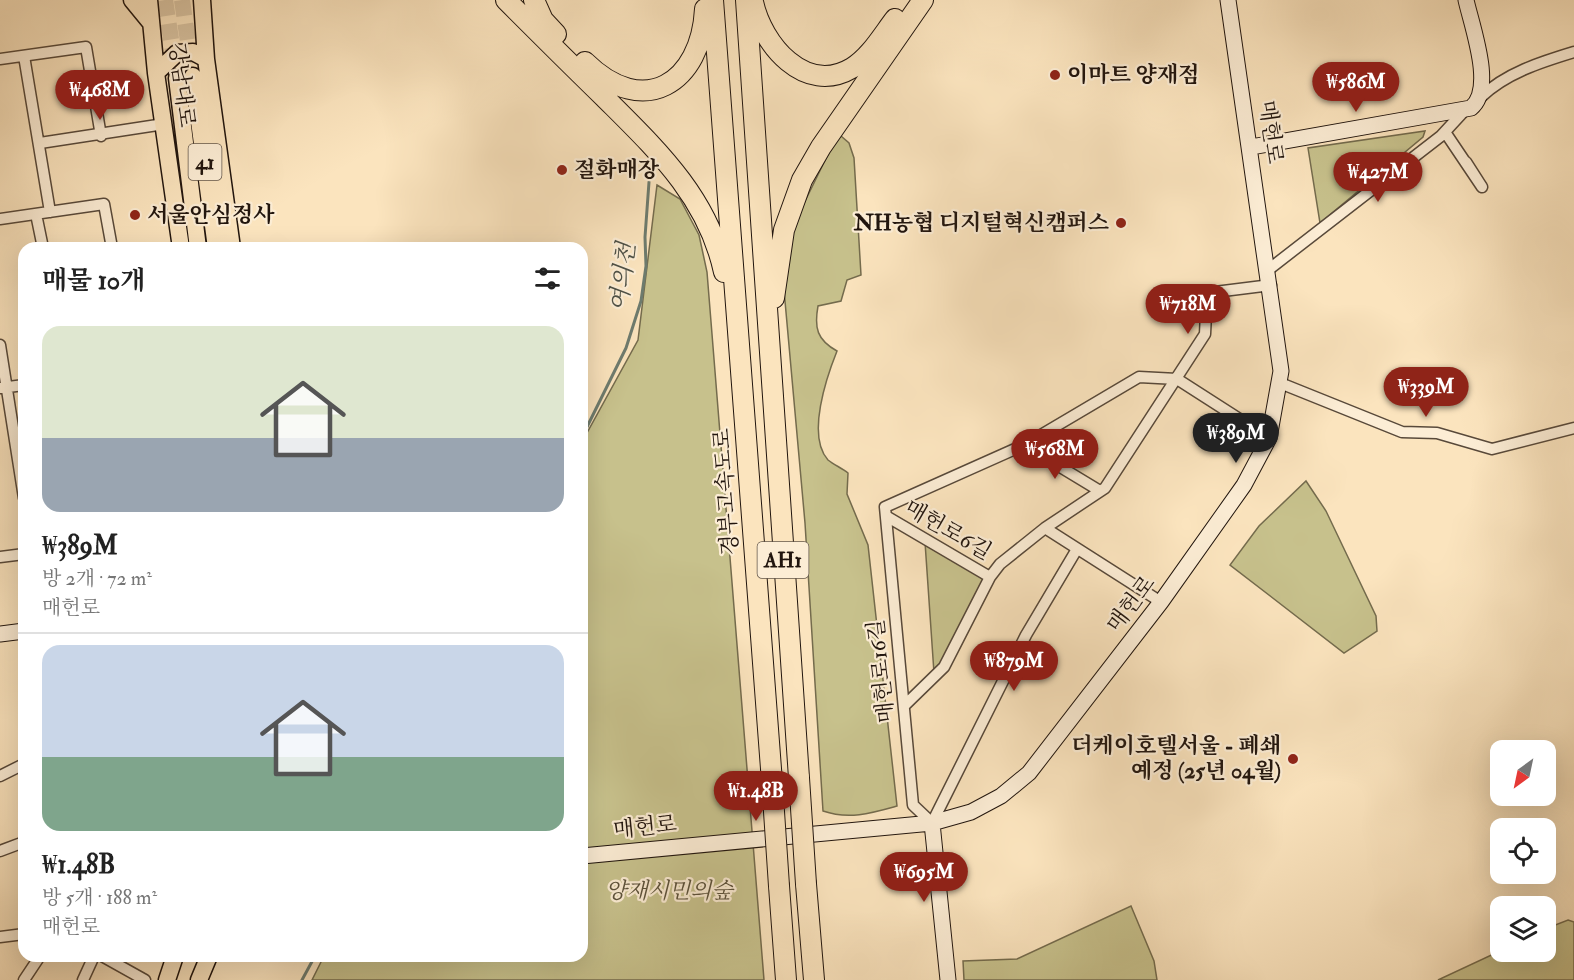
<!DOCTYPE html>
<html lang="ko">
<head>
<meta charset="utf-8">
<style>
	:root { --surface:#fff; --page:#f6f6f6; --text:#222; --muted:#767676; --line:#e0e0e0; --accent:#8f2418 }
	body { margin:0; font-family:"IM FELL Double Pica","Noto Serif KR",serif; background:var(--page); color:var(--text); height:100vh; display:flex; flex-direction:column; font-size:22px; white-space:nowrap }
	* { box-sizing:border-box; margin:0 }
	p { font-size:20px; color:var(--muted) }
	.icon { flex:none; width:33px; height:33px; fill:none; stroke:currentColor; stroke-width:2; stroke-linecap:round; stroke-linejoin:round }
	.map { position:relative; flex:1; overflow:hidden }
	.drawer { position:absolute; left:18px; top:242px; width:570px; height:720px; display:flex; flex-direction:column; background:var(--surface); border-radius:18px; box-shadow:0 6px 24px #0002 }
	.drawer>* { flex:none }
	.needle { width:39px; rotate:213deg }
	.buttons { position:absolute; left:1490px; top:740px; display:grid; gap:12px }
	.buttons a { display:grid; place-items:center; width:66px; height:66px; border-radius:12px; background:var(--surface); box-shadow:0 6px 24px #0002; font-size:30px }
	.price { position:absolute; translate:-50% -51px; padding:0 14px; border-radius:21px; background:var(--accent); color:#fff; font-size:20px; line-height:39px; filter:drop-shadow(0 2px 3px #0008) }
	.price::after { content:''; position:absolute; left:50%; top:36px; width:18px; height:14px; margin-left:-9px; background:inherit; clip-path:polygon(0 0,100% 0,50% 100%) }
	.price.on { background:#222; color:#fff }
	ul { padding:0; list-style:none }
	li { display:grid; align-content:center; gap:12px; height:318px; padding:0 24px }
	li+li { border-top:2px solid var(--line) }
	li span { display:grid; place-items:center; height:186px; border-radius:18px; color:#555 }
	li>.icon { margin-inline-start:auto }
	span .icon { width:108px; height:108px; fill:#fffc; stroke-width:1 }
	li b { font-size:26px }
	h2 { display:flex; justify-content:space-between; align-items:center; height:72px; padding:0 24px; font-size:26px }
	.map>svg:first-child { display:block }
	.green { fill:#c7c18c; stroke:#746b4d; stroke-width:1.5 }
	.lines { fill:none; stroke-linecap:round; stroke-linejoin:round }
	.stream { stroke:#6d7b6e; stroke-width:3 }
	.primary-tunnel { stroke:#dac5a4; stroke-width:16; stroke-dasharray:16 8; stroke-linecap:butt }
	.street-casing { stroke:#58493a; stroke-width:13 }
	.secondary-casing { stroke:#21150e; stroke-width:17 }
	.primary-casing { stroke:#21150e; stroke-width:19 }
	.highway-casing { stroke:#21150e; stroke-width:22 }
	.street { stroke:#fcedd5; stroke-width:10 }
	.secondary { stroke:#fcedd5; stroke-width:15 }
	.primary { stroke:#fbe4be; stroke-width:16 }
	.highway { stroke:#fbe4be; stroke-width:20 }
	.highway-bridge-casing { stroke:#21150e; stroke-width:22; stroke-linecap:butt }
	.highway-bridge { stroke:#fbe4be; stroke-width:20 }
	.poi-dot { fill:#8f2418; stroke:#fcedd5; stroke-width:2 }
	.labels { text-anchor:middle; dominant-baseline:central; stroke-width:4.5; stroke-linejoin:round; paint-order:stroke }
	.shield { fill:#fcedd5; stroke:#63564a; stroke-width:1.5 }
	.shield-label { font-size:21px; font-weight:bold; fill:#21150e }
	.poi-label { font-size:22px; font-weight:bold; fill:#21150e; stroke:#fcedd5; text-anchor:start }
	.street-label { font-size:22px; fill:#21150e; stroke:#fcedd5 }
	.park-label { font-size:22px; font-style:italic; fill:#5b513a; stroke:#fcedd5 }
	.water-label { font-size:24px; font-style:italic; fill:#4d5046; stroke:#fcedd5 }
</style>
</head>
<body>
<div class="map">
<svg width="1574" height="980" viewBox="0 0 1574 980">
	<rect width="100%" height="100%" fill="#fbe4be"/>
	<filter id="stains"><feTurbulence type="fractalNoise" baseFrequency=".00333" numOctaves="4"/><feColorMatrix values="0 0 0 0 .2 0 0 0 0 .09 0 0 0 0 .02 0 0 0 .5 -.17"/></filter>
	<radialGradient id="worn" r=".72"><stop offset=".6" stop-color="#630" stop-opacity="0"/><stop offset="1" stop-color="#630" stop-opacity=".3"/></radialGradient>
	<path class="green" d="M1425,131L1423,137L1320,223L1308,148Z
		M841,136L849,143L854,158L861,275L847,280L841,301L818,306C814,328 817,340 837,351C827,376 806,436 828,460C834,465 842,468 848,473L847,494L868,545L897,806C872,813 849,820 823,811L805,523L784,290L787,238L835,140Z
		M657,185L680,199L699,235L707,272L764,980H312L324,956H582V442L638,340Z
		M1306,481L1326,511L1376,616L1377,631L1344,653L1230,565L1259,526Z
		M925,542L985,576L942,664L934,673Z
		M1131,906L1154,961L1157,980H964L963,961L1017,959Z
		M1568,920L1574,922V980H1438L1500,951H1545V929Z"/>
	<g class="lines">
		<path class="stream" d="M582,437L626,348L641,301L646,266L645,237L649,182
			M302,980L315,956"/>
		<path class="primary-tunnel" d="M165,0L177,78
			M182,0L193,76"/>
		<defs>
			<path id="street" d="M24,56L50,212
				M0,59L86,47L101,136
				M1481,97C1506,73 1541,62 1574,52
				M1445,132L1482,187L1466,162
				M40,143L164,124
				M36,214L43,248
				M0,219L104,204L112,248
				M1268,270L1441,136L1465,110
				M0,345L24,498
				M1280,383L1402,432L1437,433L1492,449L1574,428
				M0,388L24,385
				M1024,445L1100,491
				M886,516L990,577
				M1045,528L1161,602
				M1077,549L1026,635L932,823L913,805L885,507L1024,445L1139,377L1177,379L1269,438
				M0,557L24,554
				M905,705L944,667L990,577L1000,564L1045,528L1105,488L1205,334L1207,293L1271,285
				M0,776L24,764
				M0,851L24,842
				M0,937L24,934
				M102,956L145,980
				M24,980L40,956
				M83,980L94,956"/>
			<path id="secondary" d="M1251,147L1471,108C1495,89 1472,27 1466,0
				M0,634L24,631
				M932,823L948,980
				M582,856L932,823L971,812L1001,796L1029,773L1161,602L1244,485L1269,438L1281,371L1228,0"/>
			<path id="primary" d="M132,0L150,22
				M149,0L156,73L181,248
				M202,0L206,59L232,248
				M156,73L177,53L193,52L206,59
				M193,76L216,248
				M177,78L198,248
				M167,980L175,956
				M199,980L209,956"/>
			<path id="highway" d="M506,0C538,32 571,65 604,97C656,149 708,197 724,272
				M534,0L543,20L556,34
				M713,0L772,782
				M746,0L799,778
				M753,2C762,44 805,96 852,68C870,57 882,36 895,19
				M585,62C644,120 701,83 705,9
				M774,298L784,230L802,180L821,147L923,0
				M806,884L814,980
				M779,886L786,980"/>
		</defs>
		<use href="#street" class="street-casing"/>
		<use href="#secondary" class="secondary-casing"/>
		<use href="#primary" class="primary-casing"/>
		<use href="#highway" class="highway-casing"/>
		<use href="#street" class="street"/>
		<use href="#secondary" class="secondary"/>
		<use href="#primary" class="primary"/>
		<use href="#highway" class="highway"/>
		<defs>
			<path id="highway-bridge" d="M799,778L806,884
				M772,782L779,886"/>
		</defs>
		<use href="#highway-bridge" class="highway-bridge-casing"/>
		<use href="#highway-bridge" class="highway-bridge"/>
	</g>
	<g class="poi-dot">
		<circle cx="1055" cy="75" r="6"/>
		<circle cx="562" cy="170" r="6"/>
		<circle cx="135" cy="215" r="6"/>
		<circle cx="1121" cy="223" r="6"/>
		<circle cx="1293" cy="759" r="6"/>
	</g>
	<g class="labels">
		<g class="shield">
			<rect x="188.5" y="144" width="33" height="36" rx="4.5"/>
			<rect x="757.5" y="542" width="51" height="36" rx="4.5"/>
		</g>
		<g class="shield-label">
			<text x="205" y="162">41</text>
			<text x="783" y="560">AH1</text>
		</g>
		<g class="poi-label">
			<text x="1067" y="75">이마트 양재점</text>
			<text x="574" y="170">절화매장</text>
			<text x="147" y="215">서울안심정사</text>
			<text x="1109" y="223" text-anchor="end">NH농협 디지털혁신캠퍼스</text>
			<text x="1281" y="746" text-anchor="end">더케이호텔서울 - 폐쇄<tspan x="1281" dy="25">예정 (25년 04월)</tspan></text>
		</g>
		<g class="street-label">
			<text transform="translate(182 85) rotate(83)">강남대로</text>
			<text transform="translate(1271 132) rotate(82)">매헌로</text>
			<text transform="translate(726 492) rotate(-94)">경부고속도로</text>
			<text transform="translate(948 530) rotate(30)">매헌로6길</text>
			<text transform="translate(1131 604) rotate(-53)">매헌로</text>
			<text transform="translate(881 671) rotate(-96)">매헌로16길</text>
			<text transform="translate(645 827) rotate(-6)">매헌로</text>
		</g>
		<g class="park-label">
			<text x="669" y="891">양재시민의숲</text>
		</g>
		<g class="water-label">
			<text transform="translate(623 277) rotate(-83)">여의천</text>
		</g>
	</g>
	<rect width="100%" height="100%" filter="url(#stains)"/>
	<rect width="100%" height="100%" fill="url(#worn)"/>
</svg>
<div class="buttons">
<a><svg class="needle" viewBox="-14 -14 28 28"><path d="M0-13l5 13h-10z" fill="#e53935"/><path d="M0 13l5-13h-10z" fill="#767676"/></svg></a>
<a><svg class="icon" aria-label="locate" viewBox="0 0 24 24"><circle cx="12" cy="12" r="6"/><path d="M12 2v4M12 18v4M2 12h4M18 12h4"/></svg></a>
<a><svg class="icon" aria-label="layers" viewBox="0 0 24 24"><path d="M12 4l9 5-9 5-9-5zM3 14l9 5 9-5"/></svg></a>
</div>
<b class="price" style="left:1356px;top:113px">₩586M</b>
<b class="price" style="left:100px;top:121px">₩468M</b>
<b class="price" style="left:1378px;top:203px">₩427M</b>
<b class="price" style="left:1188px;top:335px">₩718M</b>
<b class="price" style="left:1426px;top:418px">₩339M</b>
<b class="price on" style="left:1236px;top:464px">₩389M</b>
<b class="price" style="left:1055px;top:480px">₩568M</b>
<b class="price" style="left:1014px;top:692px">₩879M</b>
<b class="price" style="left:756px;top:822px">₩1.48B</b>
<b class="price" style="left:924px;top:903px">₩695M</b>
<section class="drawer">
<h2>매물 10개<svg class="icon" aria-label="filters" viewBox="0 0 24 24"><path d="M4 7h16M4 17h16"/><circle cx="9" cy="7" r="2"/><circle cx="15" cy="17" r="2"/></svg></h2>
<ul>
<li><span style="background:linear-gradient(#dfe7d0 60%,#9aa5b1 0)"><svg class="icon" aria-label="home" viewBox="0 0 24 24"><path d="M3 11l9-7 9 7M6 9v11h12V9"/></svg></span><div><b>₩389M</b><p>방 2개 · 72 m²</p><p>매헌로</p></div></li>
<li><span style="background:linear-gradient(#c9d6e8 60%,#7fa58c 0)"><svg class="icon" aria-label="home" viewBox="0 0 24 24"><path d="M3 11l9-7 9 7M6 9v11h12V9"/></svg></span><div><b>₩1.48B</b><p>방 5개 · 188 m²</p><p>매헌로</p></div></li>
</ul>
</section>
</div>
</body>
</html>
